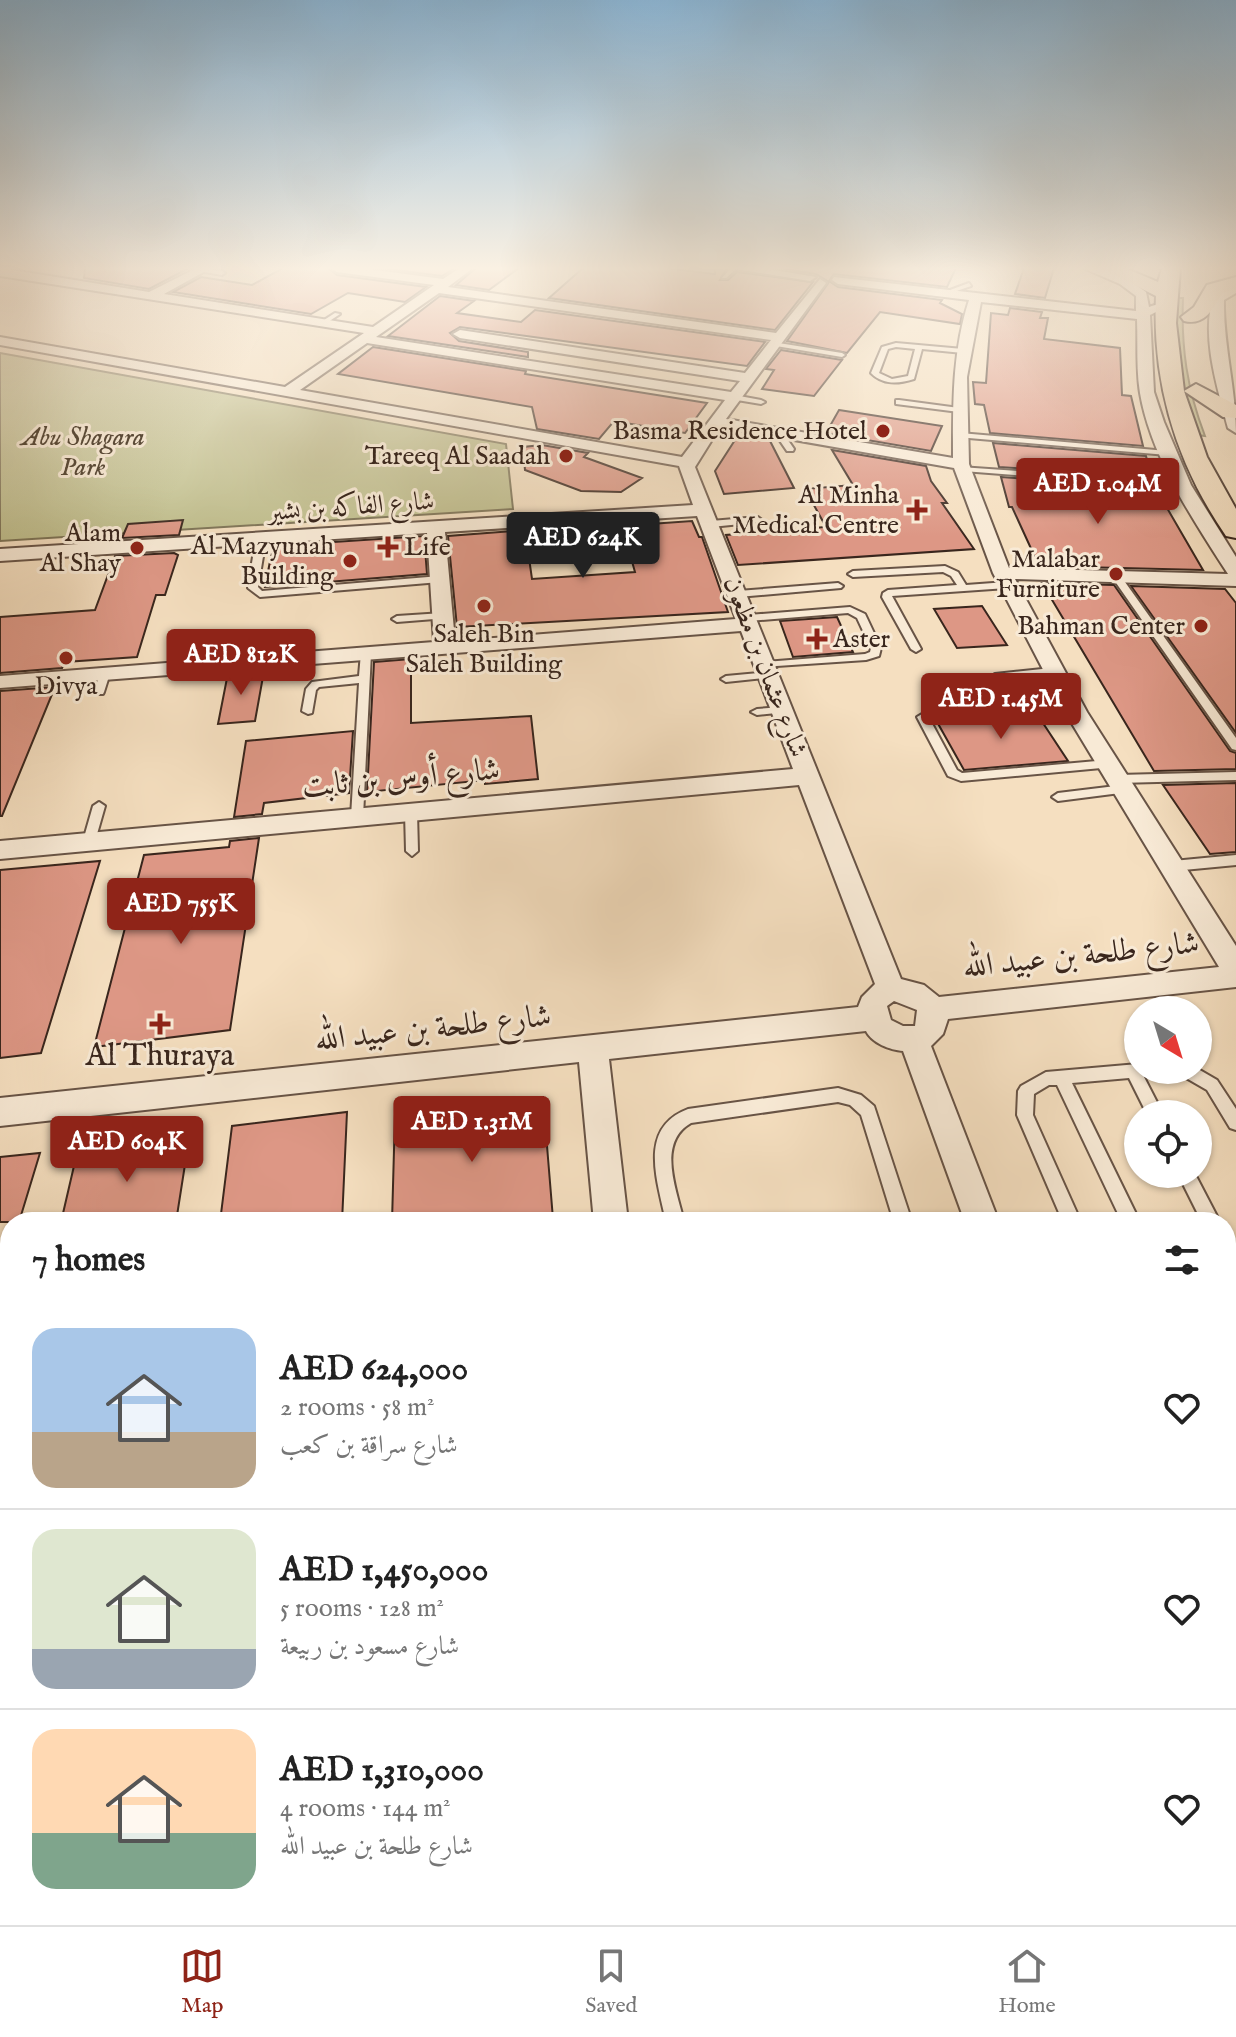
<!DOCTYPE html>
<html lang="en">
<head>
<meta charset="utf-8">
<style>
	:root { --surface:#fff; --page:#f6f6f6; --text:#222; --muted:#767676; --line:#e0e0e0; --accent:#8f2418 }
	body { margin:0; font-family:"IM FELL English",Amiri,serif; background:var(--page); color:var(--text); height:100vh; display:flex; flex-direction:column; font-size:30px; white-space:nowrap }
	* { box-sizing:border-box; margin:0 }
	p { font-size:26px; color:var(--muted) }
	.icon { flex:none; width:44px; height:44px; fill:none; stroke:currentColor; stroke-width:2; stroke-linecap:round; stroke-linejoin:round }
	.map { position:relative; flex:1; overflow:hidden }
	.sheet { position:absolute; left:0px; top:1212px; width:1236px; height:714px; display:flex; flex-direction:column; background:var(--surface); border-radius:32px 32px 0 0; box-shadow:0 2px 6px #0004 }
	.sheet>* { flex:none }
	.needle { width:52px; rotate:142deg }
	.tools { position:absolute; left:1124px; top:996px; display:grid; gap:16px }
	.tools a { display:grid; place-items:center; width:88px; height:88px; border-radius:50%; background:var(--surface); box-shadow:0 2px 6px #0004; font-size:40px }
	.price { position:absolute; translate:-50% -68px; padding:0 18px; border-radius:8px; background:var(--accent); color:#fff; font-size:26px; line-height:52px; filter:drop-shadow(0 2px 4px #0008) }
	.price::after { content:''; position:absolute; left:50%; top:48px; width:24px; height:18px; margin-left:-12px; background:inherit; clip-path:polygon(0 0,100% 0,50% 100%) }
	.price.current { background:#222; color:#fff }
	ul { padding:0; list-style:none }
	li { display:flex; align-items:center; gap:24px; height:200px; padding:0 32px }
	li+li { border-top:2px solid var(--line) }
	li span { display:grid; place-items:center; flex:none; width:224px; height:160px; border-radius:24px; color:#555 }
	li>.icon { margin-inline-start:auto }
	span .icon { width:96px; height:96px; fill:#fffc; stroke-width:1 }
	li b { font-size:34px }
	h2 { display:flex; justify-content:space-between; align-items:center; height:96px; padding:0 32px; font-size:34px }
	.tabs { display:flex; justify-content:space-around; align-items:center; height:112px; border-top:2px solid var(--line); background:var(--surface); font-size:22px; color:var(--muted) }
	.tabs a { display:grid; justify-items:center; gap:4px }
	.tabs .current { color:var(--accent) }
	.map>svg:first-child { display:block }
	.green { fill:#c1c08f; stroke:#7d7356; stroke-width:2 }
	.building { fill:#dd9785; stroke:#39261d; stroke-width:2 }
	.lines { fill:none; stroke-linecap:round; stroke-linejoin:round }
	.service-casing { stroke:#685446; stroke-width:4 }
	.minor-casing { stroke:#685446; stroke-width:4 }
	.primary-casing { stroke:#39261d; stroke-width:4 }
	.service { fill:#f8ead6; fill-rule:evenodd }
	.minor { fill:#f8ead6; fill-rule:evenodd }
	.primary { fill:#f5dfc0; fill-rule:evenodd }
	.poi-dot { fill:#8f2418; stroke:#f8ead6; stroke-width:3 }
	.labels { text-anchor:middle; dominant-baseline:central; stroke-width:6; stroke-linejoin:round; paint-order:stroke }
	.far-poi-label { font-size:26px; fill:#39261d; stroke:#f8ead6; text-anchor:end }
	.far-park-label { font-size:26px; font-style:italic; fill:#5b4c3a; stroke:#f8ead6 }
	.far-street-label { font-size:26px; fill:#39261d; stroke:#f8ead6 }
	.street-label { font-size:32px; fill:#39261d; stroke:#f8ead6 }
	.poi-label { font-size:32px; fill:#39261d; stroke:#f8ead6 }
</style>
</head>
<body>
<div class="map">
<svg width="1236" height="1925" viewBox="0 0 1236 1925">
	<rect width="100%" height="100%" fill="#f5dfc0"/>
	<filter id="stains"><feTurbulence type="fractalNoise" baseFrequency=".0025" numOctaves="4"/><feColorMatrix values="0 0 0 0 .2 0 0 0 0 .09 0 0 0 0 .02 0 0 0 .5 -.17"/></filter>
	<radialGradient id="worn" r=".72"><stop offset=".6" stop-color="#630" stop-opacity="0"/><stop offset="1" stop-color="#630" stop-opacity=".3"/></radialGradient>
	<path class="green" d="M1177,298H1183C1181,348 1187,389 1205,436L1197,435C1180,389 1174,347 1177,298Z
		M0,353L506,444L513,509L0,541Z"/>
	<path class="building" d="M85,268H189L149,289L84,278Z
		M283,268H328L337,275L426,287L405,302L348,293L311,314L173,292L201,277L252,285Z
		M380,268H455L442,276Z
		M476,268H519L489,290L456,285Z
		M583,268H666L715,274V268H727L720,280H728L737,272L813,282L775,330L549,298Z
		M778,268H956L947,287L834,274L829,281L838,287L942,300L940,303L962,314L960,324L880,312L847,353L787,341L829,282L816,274Z
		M1024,268H1054L1045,298L1015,294Z
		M440,296L474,301L457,313L521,322L535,310L765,342L747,366L460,327L450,333L459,341L528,352V357L388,336Z
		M1010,308L1042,312L1040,318H1048L1044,339L1120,348L1122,395L1131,396L1143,446L990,433L984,405L975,404L973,382L986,383L991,313L1008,315Z
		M373,347L526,371L525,374L707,403L685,433L614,421L599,439L537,429L532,407L338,374Z
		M781,350L842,360L814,396L762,389L774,370L766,369Z
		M839,410L942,426L931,451L826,433Z
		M750,435L769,439L794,488L724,494L715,471L737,437Z
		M993,443L1146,456L1151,477L999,467Z
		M542,445L588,453L584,457L642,478L621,492L581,491L525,470L523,447Z
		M832,450L926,466L931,481L947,503H942L974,549L738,565L726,535L826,527L805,489L853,485Z
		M1001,477L1156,489L1203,570L1039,566L1012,507H1009Z
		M183,520L179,535L122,538L128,524Z
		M692,521L699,537H702L728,612L457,627L448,536L525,530L532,579L635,572L622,526Z
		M424,536L427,574L265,587L273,546Z
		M174,553L178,555L165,595H156L137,657L65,662L62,668L0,673V617L95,610L115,556Z
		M1042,583L1114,585L1230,751L1236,753V769L1154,771Z
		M1131,586L1225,589L1236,603V733Z
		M982,606L1007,645L957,648L934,609Z
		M837,617L853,652L793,657L780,621Z
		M411,659V723L531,716L538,779L485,784V780L367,792L374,662Z
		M264,671L255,721L218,724L228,673Z
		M55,687L2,816H0V691Z
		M1035,711L1068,761L964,770L936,720Z
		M353,731L349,793L264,803L262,814L234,817L246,741Z
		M1236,783V852L1210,854L1163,785Z
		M259,838L230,1030L94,1047L144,855L229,847L230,841Z
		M100,861L41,1053L0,1058V870Z
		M543,1097L553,1219L392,1222L395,1114Z
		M347,1112L342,1222H220L232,1126Z
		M189,1139L176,1222H61L77,1153Z
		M40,1153L19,1222H0V1157Z"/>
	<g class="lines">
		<defs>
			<path id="service" d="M201,268L222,271L225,273L222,275L199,271Z
				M731,268H737L726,278H722Z
				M969,283L971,286L945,295L942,293Z
				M335,313L340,314L325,324H321V322Z
				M772,342L842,353L845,355L842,357L770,345Z
				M896,343L963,349L966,351L963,353L922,349L914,379C898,384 883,385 871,373L882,347ZM896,347L915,349L908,376L892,379L879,373L888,349Z
				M734,395L761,400L765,402L761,404L731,399L730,397Z
				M899,400L959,408L963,410L959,412L896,404V400Z
				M775,430H781L794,449L793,451H787L774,432Z
				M960,433L1167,451L1171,453L1167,455L957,437V433Z
				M960,467L1183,482L1187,485L1183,488L963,471L959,469Z
				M758,517L762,520L761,522L711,527L707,524L711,521Z
				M261,535L266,538L258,587L262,591L440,576L445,579L440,582L260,597L248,588L256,538Z
				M945,566L958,572L966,585L1007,582L1012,585L1007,588L892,596L921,649L916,652L911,649L882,597L883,593L888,590L957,585L951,576L943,572L853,577L848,574L853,571Z
				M1117,574L1120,575L1236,738V750L1232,749L1112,577Z
				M838,583L843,586L841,588L738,597L733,594L738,591Z
				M850,607L865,614L881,648L879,656L866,660L761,667V663L765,662L865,654L870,652L871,648L857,618L848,613L748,621L743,618L748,615Z
				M443,613L448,616L447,618L397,622L392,619L397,616Z
				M366,650L371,653L363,817L357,821L351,817L359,683L319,687L316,690L312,713L308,714L302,711L306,689L312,682L359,676L361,653Z
				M1052,668L1056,669V673L995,680L990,677L995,674Z
				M105,670L110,673L104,692L103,694H95L94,692L100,673Z
				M769,672L774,675L773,677L726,682L721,679L726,676Z
				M1071,699L1075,700V704L937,713L929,718L957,770L962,773L1108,760L1114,764L1112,767L961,781L948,776L917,717L934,707Z
				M782,707L788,710L786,712L757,715L751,712L757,709Z
				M1236,772V780L1118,783L1112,779L1118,775Z
				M1124,785L1130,789L1128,792L1058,801L1052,797L1058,793Z
				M99,802L105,806L95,841L89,845L83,841L93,806Z
				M411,808L417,812L418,851L412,856L406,851L405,812Z
				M1236,855V865L1173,871L1167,866L1173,861Z
				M1138,1064V1070H1152L1149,1075L1144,1077L1163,1114H1147L1129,1078L1072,1083L1140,1222H1122L1057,1085H1049L1034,1094L1033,1115L1081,1222H1063L1017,1115L1018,1091L1021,1086L1046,1072Z
				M1198,1069L1217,1080L1236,1109V1130L1230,1128L1207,1090L1181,1075L1178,1070Z
				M838,1088L861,1095L874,1106L912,1222H894L861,1115L850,1105L838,1102L691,1123C656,1143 677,1191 684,1222H666C658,1182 637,1128 688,1109Z
				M1178,1174H1195L1220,1222H1202Z
				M1226,1243C1236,1248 1236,1266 1236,1279L1230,1276L1226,1269Z
				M1236,1398V1418L1226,1420V1400Z
				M165,1916H240L236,1925H161Z
				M547,1916H573V1925H547Z
				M778,1916H804L806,1925H780Z
				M879,1916H905L906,1925H880Z"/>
			<path id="minor" d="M0,268L149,292L197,268H211L164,294L373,327L434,285L337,272L331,268H360L443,279L460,268H473L448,287L776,333L820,279L826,283L726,419L953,458C953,404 952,352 969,300L838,284L832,280L834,277L1136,311V296L1120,284L1083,268C1107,266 1127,278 1146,292L1149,307L1158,304L1164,308L1150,315L1154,392L1164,422L1191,485L1236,557V586L1015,579L1087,712L1236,946V987L948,1019L943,1034L931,1046L999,1222H965L903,1051C890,1050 872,1043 866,1031L609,1059L628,1222H594L579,1062L0,1126V1098L858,1007L862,997L875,984L799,785L0,859V841L793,769L741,631L0,688V676L434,642L427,533L0,561V549L693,505L679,466L0,345V337L285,387L364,333L0,276ZM439,293L771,340L745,373L460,330L453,334L460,338L740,381L731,392L376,337ZM981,302L1137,319C1138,343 1136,369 1140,393C1151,457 1193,520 1228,574L1009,568L969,464L967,377ZM367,343L725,400L682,457L300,390ZM720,427L954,468L993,573L1065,712L1219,967L939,997L924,985L901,979L695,467ZM697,516L736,619L455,641L445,532ZM894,1001L917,1010L915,1026H903L891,1020L887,1006Z
				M730,268H762L816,277L810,281Z
				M1236,284V293L1224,300C1223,345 1236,388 1236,433L1228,428C1218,390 1200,334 1214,295Z
				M10,1508V1550L0,1552V1510Z
				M1226,1855L1236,1859V1925H1218L1215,1916H1226Z
				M659,1916H709L710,1925H660Z"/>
			<path id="primary" d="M1101,268H1125L1158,282L1162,268H1180L1176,323L1184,391L1196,384L1236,405V418L1223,417L1184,391L1207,457L1236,509V538L1226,536C1176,463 1152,384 1156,296Z
				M1236,277V289L1222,293C1213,309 1205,326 1184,321L1181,317L1194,307L1207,285Z"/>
		</defs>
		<use href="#service" class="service-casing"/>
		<use href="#minor" class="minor-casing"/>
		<use href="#primary" class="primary-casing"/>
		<use href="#service" class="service"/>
		<use href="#minor" class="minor"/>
		<use href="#primary" class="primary"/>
	</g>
	<linearGradient id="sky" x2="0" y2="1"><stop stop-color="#8bb6d6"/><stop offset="0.5" stop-color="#faf1e3"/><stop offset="1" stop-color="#faf1e3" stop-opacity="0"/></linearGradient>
	<rect width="1236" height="537" fill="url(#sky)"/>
	<g class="poi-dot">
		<circle cx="883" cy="431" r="8"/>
		<circle cx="566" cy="456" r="8"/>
		<path d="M913 498h8v8h8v8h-8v8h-8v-8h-8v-8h8z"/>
		<path d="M384 535h8v8h8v8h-8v8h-8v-8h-8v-8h8z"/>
		<circle cx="137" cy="548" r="8"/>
		<circle cx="350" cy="561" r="8"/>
		<circle cx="1116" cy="574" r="8"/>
		<circle cx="484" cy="606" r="8"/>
		<circle cx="1201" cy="626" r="8"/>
		<path d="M813 627h8v8h8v8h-8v8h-8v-8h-8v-8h8z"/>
		<circle cx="66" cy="658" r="8"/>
		<path d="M156 1012h8v8h8v8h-8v8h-8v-8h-8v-8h8z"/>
	</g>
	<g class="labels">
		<g class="far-poi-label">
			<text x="867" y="431">Basma Residence Hotel</text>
			<text x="550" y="456">Tareeq Al Saadah</text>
			<text x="899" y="495">Al Minha<tspan x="899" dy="30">Medical Centre</tspan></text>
			<text x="121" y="533">Alam<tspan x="121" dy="30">Al Shay</tspan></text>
			<text x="334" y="546">Al Mazyunah<tspan x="334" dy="30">Building</tspan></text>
			<text x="404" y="547" text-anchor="start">Life</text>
			<text x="1100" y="559">Malabar<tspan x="1100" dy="30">Furniture</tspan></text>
			<text x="1185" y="626">Bahman Center</text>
			<text x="484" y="634" text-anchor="middle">Saleh Bin<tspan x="484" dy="30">Saleh Building</tspan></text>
			<text x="833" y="639" text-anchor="start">Aster</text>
			<text x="66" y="686" text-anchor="middle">Divya</text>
		</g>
		<g class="far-park-label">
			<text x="83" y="437">Abu Shagara<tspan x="83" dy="30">Park</tspan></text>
		</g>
		<g class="far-street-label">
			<text transform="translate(351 507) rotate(-4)">شارع الفاكه بن بشير</text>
			<text transform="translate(765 667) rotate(69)">شارع عثمان بن مظعون</text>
		</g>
		<g class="street-label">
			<text transform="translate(401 779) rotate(-5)">شارع أوس بن ثابت</text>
			<text transform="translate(1081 956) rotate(-6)">شارع طلحة بن عبيد الله</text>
			<text transform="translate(433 1029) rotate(-6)">شارع طلحة بن عبيد الله</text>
		</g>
		<g class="poi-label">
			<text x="160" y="1056">Al Thuraya</text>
		</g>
	</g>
	<rect width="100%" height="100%" filter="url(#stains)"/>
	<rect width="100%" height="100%" fill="url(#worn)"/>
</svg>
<div class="tools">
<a><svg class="needle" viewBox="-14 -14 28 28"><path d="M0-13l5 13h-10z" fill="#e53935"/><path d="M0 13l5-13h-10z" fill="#767676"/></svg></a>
<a><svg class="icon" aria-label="locate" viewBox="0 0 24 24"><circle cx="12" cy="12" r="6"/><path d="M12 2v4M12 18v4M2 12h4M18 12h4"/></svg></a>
</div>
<b class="price" style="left:1098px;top:526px">AED 1.04M</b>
<b class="price current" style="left:583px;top:580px">AED 624K</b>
<b class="price" style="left:241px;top:697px">AED 812K</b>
<b class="price" style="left:1001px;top:741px">AED 1.45M</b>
<b class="price" style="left:181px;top:946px">AED 755K</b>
<b class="price" style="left:472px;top:1164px">AED 1.31M</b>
<b class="price" style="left:127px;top:1184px">AED 604K</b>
<section class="sheet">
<h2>7 homes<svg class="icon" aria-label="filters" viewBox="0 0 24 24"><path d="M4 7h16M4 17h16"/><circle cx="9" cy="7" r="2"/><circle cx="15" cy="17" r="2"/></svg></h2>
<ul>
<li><span style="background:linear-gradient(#a9c7e8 65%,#b9a48a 0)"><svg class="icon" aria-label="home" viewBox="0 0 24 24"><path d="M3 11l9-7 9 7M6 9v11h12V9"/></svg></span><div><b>AED 624,000</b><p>2 rooms · 58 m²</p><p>شارع سراقة بن كعب</p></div><svg class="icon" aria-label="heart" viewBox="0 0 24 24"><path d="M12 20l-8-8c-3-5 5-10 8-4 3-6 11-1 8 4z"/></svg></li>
<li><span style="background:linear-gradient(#dfe7d0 75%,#9aa5b1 0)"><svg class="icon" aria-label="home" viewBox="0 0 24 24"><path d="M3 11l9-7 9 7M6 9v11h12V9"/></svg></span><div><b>AED 1,450,000</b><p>5 rooms · 128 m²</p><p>شارع مسعود بن ربيعة</p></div><svg class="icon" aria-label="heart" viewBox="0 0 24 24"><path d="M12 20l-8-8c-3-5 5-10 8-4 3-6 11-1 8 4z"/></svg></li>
<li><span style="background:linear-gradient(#ffd9b3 65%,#7fa58c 0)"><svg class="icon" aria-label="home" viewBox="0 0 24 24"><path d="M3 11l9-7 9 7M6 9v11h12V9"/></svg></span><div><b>AED 1,310,000</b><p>4 rooms · 144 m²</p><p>شارع طلحة بن عبيد الله</p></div><svg class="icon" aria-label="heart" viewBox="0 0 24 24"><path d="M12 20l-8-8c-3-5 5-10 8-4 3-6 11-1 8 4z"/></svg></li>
</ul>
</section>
</div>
<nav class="tabs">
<a class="current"><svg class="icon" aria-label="map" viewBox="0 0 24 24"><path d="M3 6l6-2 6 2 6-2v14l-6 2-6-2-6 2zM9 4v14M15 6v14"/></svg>Map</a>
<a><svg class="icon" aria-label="saved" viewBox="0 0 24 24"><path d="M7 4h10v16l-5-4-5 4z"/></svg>Saved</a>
<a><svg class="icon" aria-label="home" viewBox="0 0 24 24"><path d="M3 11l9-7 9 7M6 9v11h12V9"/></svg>Home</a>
</nav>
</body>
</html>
